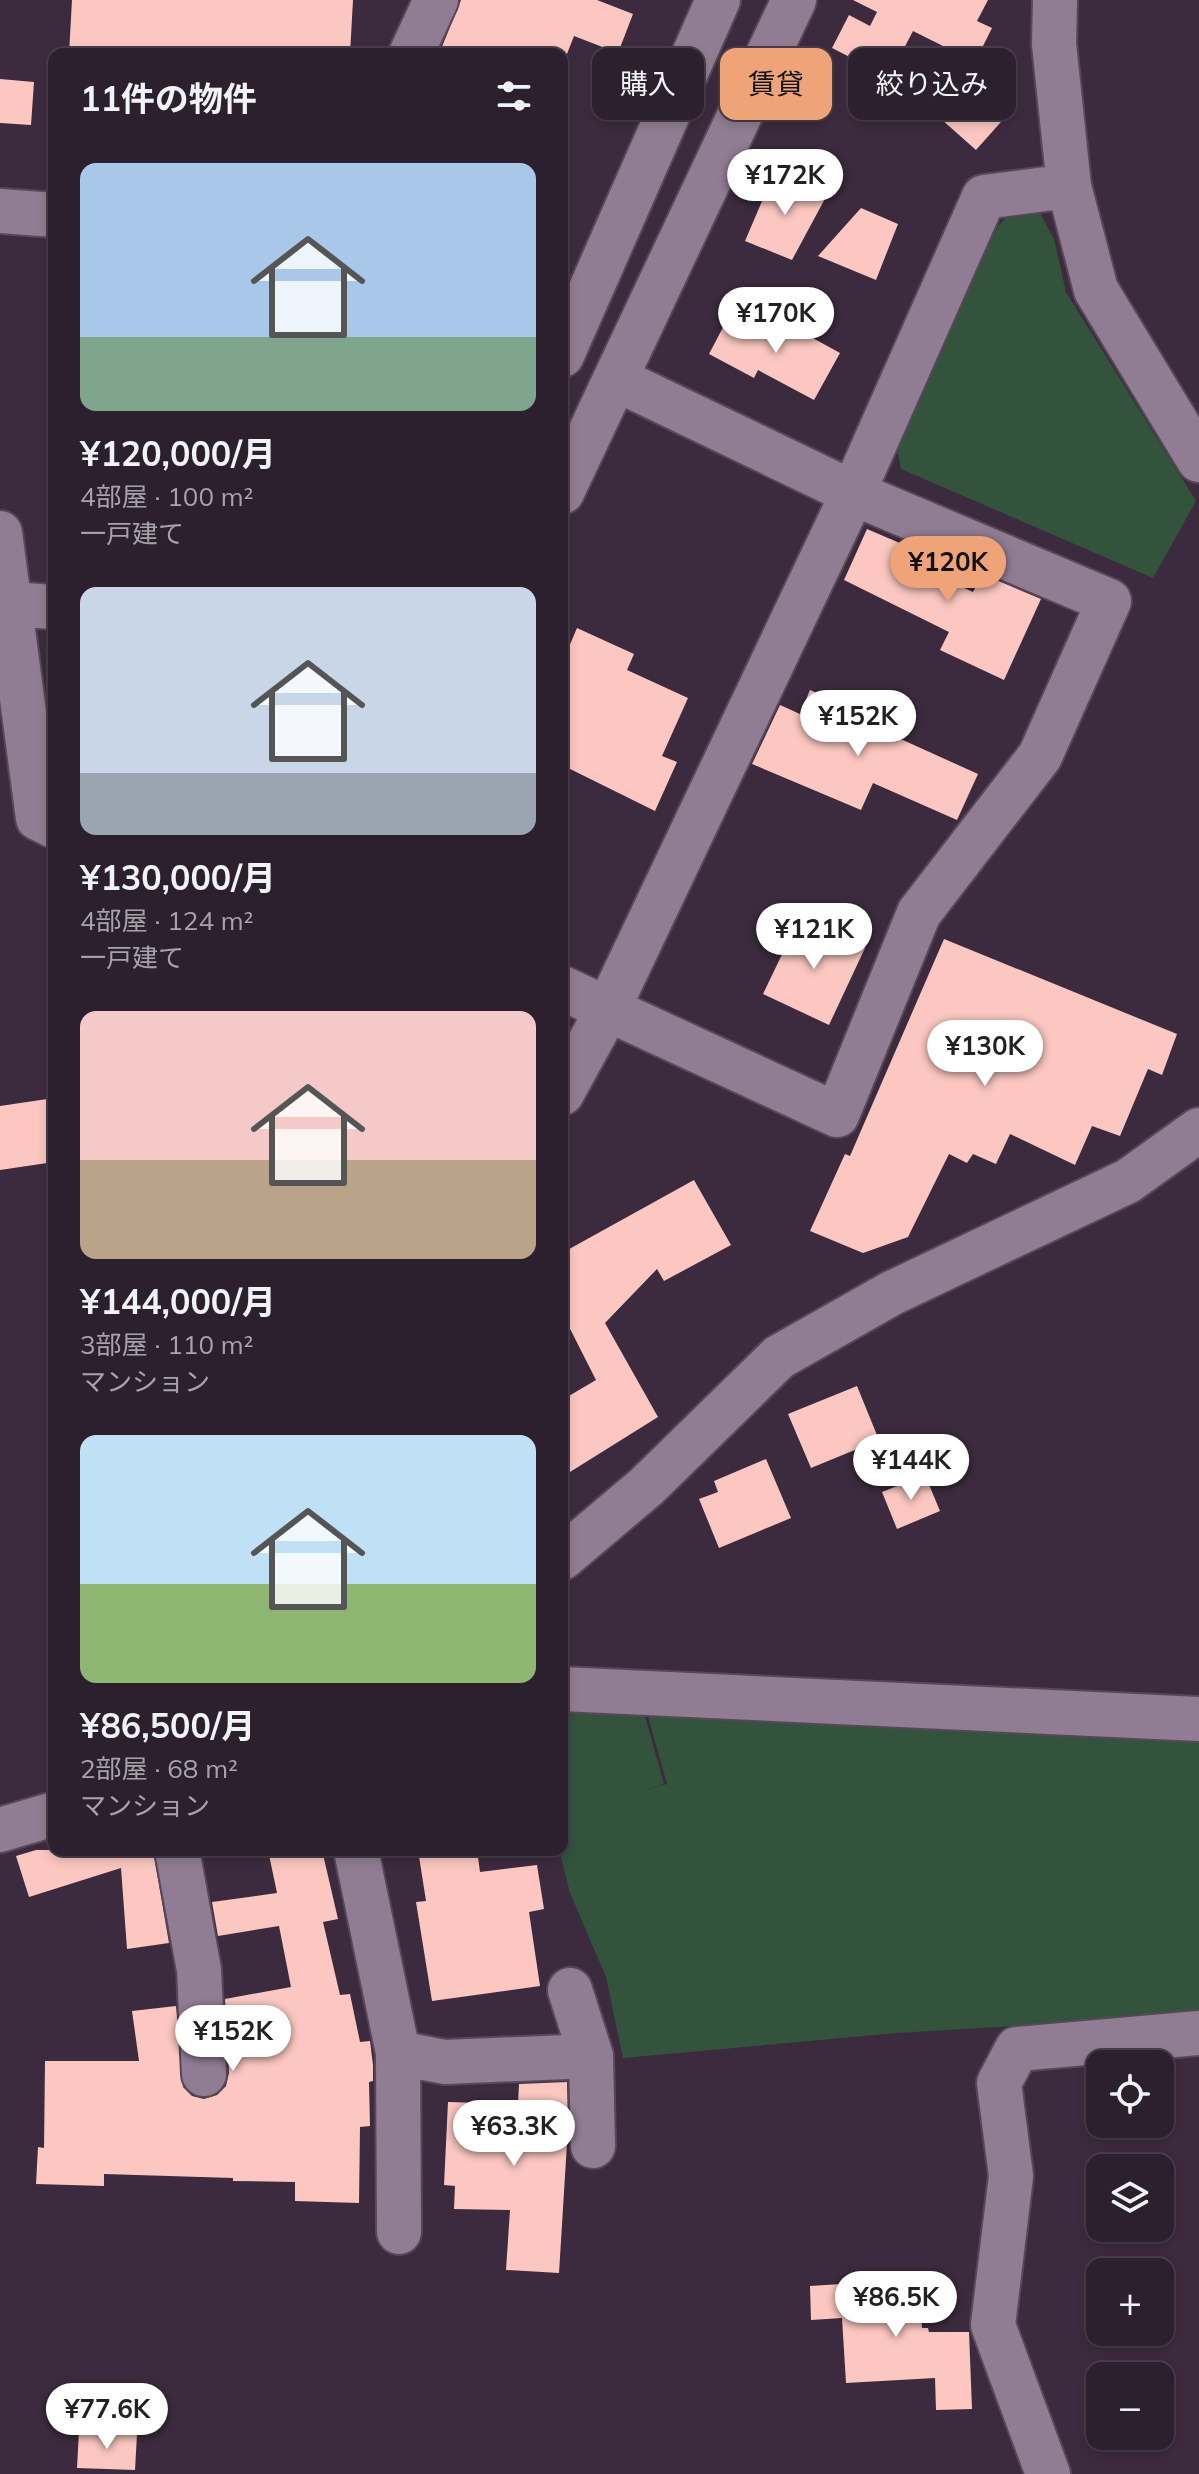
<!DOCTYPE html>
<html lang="ja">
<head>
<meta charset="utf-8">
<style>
	:root { --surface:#2d202e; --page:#392d3a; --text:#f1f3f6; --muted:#a7a3aa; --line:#483e4a; --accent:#efa378 }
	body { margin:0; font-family:Mulish,"Noto Sans JP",sans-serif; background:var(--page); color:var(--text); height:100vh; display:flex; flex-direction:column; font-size:30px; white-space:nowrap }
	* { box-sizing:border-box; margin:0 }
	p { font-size:26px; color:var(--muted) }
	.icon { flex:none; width:44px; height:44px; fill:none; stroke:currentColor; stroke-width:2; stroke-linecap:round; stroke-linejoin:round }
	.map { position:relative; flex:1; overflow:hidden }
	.side { position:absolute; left:48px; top:48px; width:520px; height:1808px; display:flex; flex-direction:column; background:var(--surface); border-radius:16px; box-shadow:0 4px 12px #0003,0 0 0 2px var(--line) }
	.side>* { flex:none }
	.top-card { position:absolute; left:592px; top:48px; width:486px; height:72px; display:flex; gap:16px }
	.controls { position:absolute; left:1086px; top:2050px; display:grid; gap:16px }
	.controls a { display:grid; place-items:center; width:88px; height:88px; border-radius:16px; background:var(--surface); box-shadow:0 4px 12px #0003,0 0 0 2px var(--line); font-size:40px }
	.price { position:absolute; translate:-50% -68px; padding:0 18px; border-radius:28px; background:#fff; color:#222; font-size:26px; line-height:52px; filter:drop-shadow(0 2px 4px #0008) }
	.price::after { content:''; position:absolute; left:50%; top:48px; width:24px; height:18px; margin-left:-12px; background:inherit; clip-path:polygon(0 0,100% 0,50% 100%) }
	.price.active { background:var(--accent); color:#111 }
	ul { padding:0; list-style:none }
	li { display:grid; align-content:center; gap:16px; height:424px; padding:0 32px }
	li span { display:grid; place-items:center; height:248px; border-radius:16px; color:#555 }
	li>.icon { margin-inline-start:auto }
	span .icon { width:144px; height:144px; fill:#fffc; stroke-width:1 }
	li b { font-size:34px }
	h2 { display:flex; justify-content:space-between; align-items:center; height:96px; padding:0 32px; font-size:34px }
	.chip { padding:0 28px; border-radius:16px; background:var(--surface); box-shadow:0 4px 12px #0003,0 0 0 2px var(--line); font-size:28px; line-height:72px }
	.chip.active { background:var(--accent); color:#111 }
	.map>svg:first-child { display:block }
	.green { fill:#33533d }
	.building { fill:#fbc7c0 }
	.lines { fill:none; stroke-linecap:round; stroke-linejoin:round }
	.minor-casing { stroke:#574858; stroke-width:48 }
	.tertiary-casing { stroke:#574858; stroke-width:48 }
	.minor { stroke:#917d93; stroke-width:44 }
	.tertiary { stroke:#917d93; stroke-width:44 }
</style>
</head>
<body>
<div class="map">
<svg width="1199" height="2474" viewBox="0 0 1199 2474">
	<rect width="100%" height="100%" fill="#3c2b3e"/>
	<path class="green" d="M1012,212L1040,213L1054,239L1066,292L1196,501L1153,578L901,469L896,442L992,232Z
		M562,1699L641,1702L664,1784L647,1789L667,1784L644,1702L1199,1727V2015L897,2033L623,2058L606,1977L570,1893L559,1850Z"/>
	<path class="building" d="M72,0H353L350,54H69Z
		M461,0H597L633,14L618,53L574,36L567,54H439Z
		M853,0H988L977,21L992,28L975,62L913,31L889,77L832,48L849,15L870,26L877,12Z
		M981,75L1016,105L976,150L941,119Z
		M0,79L34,82L31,125L0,123Z
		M774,173L827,195L792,260L745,241Z
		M861,208L898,224L876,280L818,256Z
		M730,314L781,340L789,325L840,353L814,400L758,370L754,378L709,354Z
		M867,529L909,547L903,560L973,592L982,574L1041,599L1004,680L940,650L949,632L844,580Z
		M577,628L634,654L627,670L688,698L662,756L677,762L655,811L562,765V663Z
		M810,690L897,728L894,736L978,774L957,820L873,783L861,810L752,764L780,705L800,714Z
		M800,917L865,948L829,1025L763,994Z
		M944,939L1177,1034L1162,1075L1148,1069L1120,1136L1092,1126L1075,1165L1010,1134L996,1164L973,1154L967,1163L949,1154L908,1237L863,1253L810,1231L845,1154L850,1156Z
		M54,1098V1162L0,1170V1106Z
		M694,1180L731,1245L664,1281L657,1269L605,1323L658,1417L562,1477V1400L596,1380L562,1313V1253Z
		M857,1386L879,1440L811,1468L788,1414Z
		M766,1459L791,1518L719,1548L699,1499L718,1492L714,1481Z
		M925,1475L940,1511L897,1529L882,1492Z
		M36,1850H153L169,1943L127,1949L121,1868L29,1897L16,1856Z
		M268,1850H322L338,1919L323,1922L340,1995L350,1994L360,2042L370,2041L373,2065V2081L369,2082L370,2126L360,2127L359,2203L295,2201V2182L233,2181V2178L104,2174V2186L36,2184L38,2147L44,2148L45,2061H139L132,2011L176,2006L183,2087L192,2096L204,2099L217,2095L226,2086L229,2073L225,1999L291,1987L279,1926L218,1936L212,1902L277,1893Z
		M418,1850H477L480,1872L537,1865L544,1909L529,1912L540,1986L432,2001L416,1902L426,1901Z
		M567,2082L568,2127L559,2273L506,2270L510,2210L454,2209L455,2186L444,2185L448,2102L518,2104L519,2084Z
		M919,2279L922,2328H928L929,2332H969L972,2409L936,2410L935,2378L846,2383L842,2318L811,2320L810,2286Z
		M79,2431L137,2434L135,2470L77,2468Z"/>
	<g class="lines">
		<defs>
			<path id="minor" d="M1055,0L1054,44L1069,186L1096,290L1199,460
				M411,54L436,0
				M0,211L54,215
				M0,533L38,818L54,826
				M10,604L54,607
				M562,988L837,1115L919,913L1040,756L1109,601L853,493L616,379
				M562,1093L608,1009L853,493L984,197L1069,186
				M562,1558L647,1486L779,1357L892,1293L1128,1181L1199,1130
				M562,1689L1199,1719
				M0,1830L54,1814
				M177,1850L199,1970L204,2074
				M356,1850L398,2053L399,2232
				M570,1990L591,2056L593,2146
				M398,2053L445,2062L591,2056
				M1048,2474L993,2325L1011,2176L999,2083L1017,2049L1199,2033"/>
			<path id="tertiary" d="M562,355L718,0
				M562,492L794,0"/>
		</defs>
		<use href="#minor" class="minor-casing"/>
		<use href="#tertiary" class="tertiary-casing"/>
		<use href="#minor" class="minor"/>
		<use href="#tertiary" class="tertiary"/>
	</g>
</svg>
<div class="controls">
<a><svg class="icon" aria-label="locate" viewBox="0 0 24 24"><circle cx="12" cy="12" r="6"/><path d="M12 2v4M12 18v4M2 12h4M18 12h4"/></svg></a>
<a><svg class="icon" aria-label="layers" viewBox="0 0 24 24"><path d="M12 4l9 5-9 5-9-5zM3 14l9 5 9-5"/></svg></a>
<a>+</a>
<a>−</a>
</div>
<b class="price" style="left:785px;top:217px">¥172K</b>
<b class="price" style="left:776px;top:355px">¥170K</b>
<b class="price active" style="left:948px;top:604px">¥120K</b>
<b class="price" style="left:858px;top:758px">¥152K</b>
<b class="price" style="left:814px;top:971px">¥121K</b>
<b class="price" style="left:985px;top:1088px">¥130K</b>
<b class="price" style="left:911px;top:1502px">¥144K</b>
<b class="price" style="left:233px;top:2073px">¥152K</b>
<b class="price" style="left:514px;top:2168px">¥63.3K</b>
<b class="price" style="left:896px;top:2339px">¥86.5K</b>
<b class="price" style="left:107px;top:2451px">¥77.6K</b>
<div class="top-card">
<a class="chip">購入</a>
<a class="chip active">賃貸</a>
<a class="chip">絞り込み</a>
</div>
<section class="side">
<h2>11件の物件<svg class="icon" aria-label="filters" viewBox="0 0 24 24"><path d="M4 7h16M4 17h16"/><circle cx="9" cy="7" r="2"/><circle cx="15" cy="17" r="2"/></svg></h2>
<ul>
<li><span style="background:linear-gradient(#a9c7e8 70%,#7fa58c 0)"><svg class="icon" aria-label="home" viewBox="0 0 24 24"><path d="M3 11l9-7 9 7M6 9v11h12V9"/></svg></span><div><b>¥120,000/月</b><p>4部屋 · 100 m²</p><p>一戸建て</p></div></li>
<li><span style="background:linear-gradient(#c9d6e8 75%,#9aa5b1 0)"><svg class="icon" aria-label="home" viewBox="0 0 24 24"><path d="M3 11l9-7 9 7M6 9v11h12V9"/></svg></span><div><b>¥130,000/月</b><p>4部屋 · 124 m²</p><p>一戸建て</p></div></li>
<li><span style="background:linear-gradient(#f6c9c9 60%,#b9a48a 0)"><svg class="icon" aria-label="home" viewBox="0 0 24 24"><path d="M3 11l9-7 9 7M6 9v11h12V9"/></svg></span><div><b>¥144,000/月</b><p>3部屋 · 110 m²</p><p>マンション</p></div></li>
<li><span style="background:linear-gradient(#bfe0f5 60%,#8fb573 0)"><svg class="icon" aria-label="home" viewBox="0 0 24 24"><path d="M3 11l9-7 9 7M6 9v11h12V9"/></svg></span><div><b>¥86,500/月</b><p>2部屋 · 68 m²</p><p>マンション</p></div></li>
</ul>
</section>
</div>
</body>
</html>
